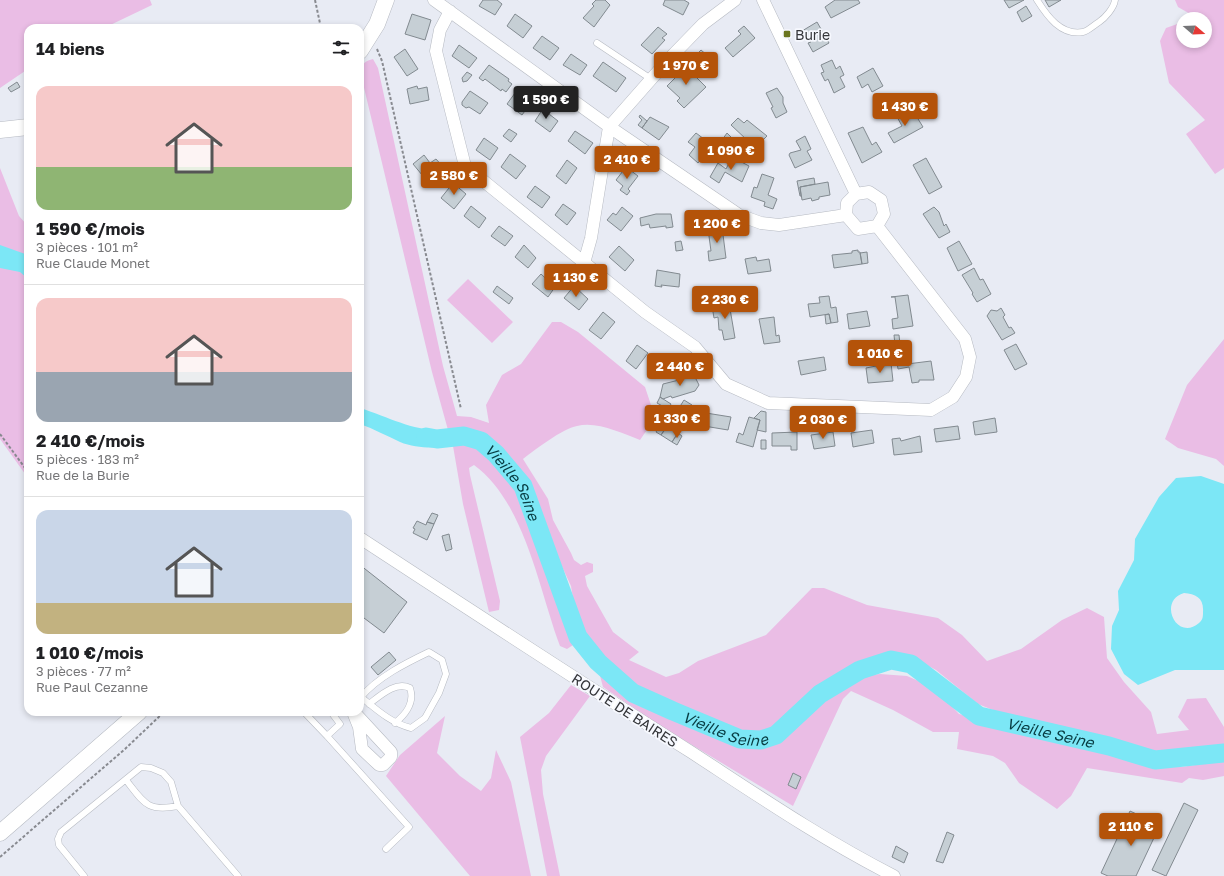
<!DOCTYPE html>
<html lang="fr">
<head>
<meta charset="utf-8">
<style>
	:root { --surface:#fff; --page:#f2f2f2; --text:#202124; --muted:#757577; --line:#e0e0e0; --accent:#b45309 }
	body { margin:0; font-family:"Golos Text",sans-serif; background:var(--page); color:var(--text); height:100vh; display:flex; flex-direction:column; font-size:15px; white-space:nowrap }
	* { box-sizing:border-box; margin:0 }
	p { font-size:13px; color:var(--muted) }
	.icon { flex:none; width:22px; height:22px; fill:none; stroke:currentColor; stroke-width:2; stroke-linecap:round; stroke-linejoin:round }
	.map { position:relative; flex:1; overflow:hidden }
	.side { position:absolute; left:24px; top:24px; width:340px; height:692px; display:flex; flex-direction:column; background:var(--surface); border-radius:12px; box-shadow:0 2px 6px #0003 }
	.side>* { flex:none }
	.needle { width:26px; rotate:109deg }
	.fabs { position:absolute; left:1176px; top:12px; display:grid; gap:8px }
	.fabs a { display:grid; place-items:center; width:36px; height:36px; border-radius:50%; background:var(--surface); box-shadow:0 2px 6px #0003; font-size:20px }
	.price { position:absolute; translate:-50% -34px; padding:0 9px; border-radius:4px; background:var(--accent); color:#fff; font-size:13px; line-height:26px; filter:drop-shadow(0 1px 2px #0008) }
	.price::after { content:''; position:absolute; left:50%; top:24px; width:12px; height:9px; margin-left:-6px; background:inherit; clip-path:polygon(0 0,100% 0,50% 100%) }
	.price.on { background:#222; color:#fff }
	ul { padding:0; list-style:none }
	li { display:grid; align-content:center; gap:8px; height:212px; padding:0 12px }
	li+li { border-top:1px solid var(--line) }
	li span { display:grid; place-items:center; height:124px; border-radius:12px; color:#555 }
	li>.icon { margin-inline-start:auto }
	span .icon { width:72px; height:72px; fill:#fffc; stroke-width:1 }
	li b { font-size:17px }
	h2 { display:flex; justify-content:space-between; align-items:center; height:48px; padding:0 12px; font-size:17px }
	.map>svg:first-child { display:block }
	.green { fill:#eabde5 }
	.water { fill:#7ce7f6; fill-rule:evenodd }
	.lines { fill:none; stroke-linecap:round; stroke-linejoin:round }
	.river { stroke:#7ce7f6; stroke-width:19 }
	.building { fill:#c6cfd5; stroke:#828a90 }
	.lane-casing { stroke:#b6bac2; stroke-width:7 }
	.street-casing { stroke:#b6bac2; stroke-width:13 }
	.secondary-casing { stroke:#b6bac2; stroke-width:17 }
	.path { stroke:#888a90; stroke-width:2; stroke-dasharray:3 2; stroke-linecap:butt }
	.lane { stroke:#fff; stroke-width:6 }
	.street { stroke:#fff; stroke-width:12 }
	.secondary { stroke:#fff; stroke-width:16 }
	.poi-dot { fill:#6b7620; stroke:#f6f8fe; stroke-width:1.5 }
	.labels { text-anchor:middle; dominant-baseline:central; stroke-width:3.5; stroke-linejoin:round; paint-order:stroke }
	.poi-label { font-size:14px; fill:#343539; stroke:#f6f8fe; text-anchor:start }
	.street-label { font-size:14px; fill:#343539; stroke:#f6f8fe }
	.water-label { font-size:15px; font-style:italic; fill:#073c42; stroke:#f6f8fe }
</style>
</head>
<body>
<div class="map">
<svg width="1224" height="876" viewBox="0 0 1224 876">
	<rect width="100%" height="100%" fill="#e8ebf4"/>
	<path class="green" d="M0,0H150L152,5L104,28H28V69L0,88Z
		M1175,0H1224V168L1215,174L1186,134L1205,120L1169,83L1160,41L1166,28L1183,22V41H1205V19H1191L1192,15L1178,7Z
		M373,59L378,68L443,366L457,416L471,417L489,423L486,405L502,375L521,364L552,322H561L578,332L645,387L651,405L657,415L640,440C621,433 597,421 577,426C562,429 536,449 523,459L548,499L553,520L571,553L574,560L581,565L587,562L593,564V572L585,576L587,586L613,632L639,652L629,660L666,677L679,673L698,661L766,635L812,588H824L867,605L938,618L962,635L987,661L1021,649L1062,620L1087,608L1104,617L1107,658L1124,682L1151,712L1157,734L1189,730L1178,717L1187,699L1206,698L1224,727V749L1157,755L1129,745L1003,714L978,704L936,670L915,659L893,654L849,670L815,691L773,733L757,738L738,735L694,718L640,694L622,680L592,648L577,623L571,586L553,547L533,496L509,459L486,438L472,431L448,430L432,372L360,71C362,63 366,61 373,59Z
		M0,168L19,216L28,226V478L0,439Z
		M468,279L513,322L492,343L447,300Z
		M1224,339V466L1216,459L1178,448L1165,439L1187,385Z
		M468,443L476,444L490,453L517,493L571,637L573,645L567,649L560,646C539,590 525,502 474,465L469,468L470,475L500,601L499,610L489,612L463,504L453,446Z
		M598,668L638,701L735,743L759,746L778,739L819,702L859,676L880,674L907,676L935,688L959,714L1160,765L1181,767L1224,761V776L1203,780L1189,778L1182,783L1087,768L1071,796L1057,809L1019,783L1005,763L993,756L957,749L959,732H933L893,710L851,691L843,699L793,806L659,725L603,687Z
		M571,685L590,696L546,756L541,770L543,794L560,876H547L520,737L549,713Z
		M445,716L437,753L460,776L481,791L491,778L496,750L511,782L531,876H470L386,776L400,755Z"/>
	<path class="water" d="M0,245L28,255V279L20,272L0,268Z
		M360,408C392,418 413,432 448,430L453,446C436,448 417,449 400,442C387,436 374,429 360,424Z
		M1201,476L1224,484V670H1175L1138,685L1124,674L1111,649L1112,626L1119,610L1118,591L1134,560L1135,539L1159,497L1176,478ZM1184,593C1196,594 1204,598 1203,612C1203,616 1203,620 1199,623C1177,642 1157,601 1184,593Z"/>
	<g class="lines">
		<path class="river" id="s1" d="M426,437L437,439L464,436L481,441L496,454L523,486L578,637L598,662L633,693L673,711L740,739L761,740L776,735L820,694L860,670L891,660L911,664L979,716L1109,746L1155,760L1224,753"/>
	</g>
	<path class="building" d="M483,0H497L502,4L495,15L479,6Z
		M596,0H605L610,5L594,27L583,18L594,6L592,4Z
		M665,0H684L689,3L683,15L663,5Z
		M835,0H858L860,3L831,18L825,7Z
		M1004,0H1024L1009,8Z
		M1045,0H1061L1049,7Z
		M1026,6L1032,16L1022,22L1017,12Z
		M412,14L431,20L425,40L405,34Z
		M515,14L532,26L523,38L507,26Z
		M817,22L829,43L813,52L808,43L811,42L809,38L807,39L802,31Z
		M744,26L755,38L733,57L725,48L741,34L738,31Z
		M658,27L667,34L662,38L665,40L652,54L641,45Z
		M542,36L559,48L550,60L533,48Z
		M459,45L477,58L469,68L452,56Z
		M405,49L418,69L407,76L394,57Z
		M701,50L708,56L699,66L692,59Z
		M571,54L587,65L580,75L563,65Z
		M832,60L836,69L840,66L844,75L840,77L845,87L834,93L828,79L825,81L821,73L824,72L821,65Z
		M603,62L626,78L616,92L593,76Z
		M489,65L509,79L508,81L512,84L506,92L502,89L501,91L485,79L483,81L479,78Z
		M688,65L694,70L692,73L706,87L684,108L677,101L680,98L667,86Z
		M873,68L883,86L872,92L868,84L862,88L857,77Z
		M467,72L472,75L467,81L463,82L462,78Z
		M17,82L20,87L11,92L8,88Z
		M417,86L418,89L427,87L429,100L410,104L407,89Z
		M777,88L783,97V103L787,112L776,118L771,108L773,107L766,93Z
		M470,91L488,103L480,114L469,107L466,108L462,105V102Z
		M515,93L530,104L522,115L507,104Z
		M544,107L550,112L549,114L558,121L550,132L535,121Z
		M905,110L909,117L915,114L923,127L894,143L888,133L902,126L896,115Z
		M640,115L647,121L642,128L638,125L642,120L639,117Z
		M650,117L669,127L659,140L642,128Z
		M738,118L744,123L747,120L767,136L758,145L750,137L747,140L731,125Z
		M863,127L872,145L876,142L882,152L862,163L848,133Z
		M509,129L517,134L511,142L503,136Z
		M575,131L593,143L585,154L568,141Z
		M696,133L712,145L715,141L720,145L712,155L707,151L698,163L689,155L695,147L688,142Z
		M727,133L732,138L727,144L722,140Z
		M805,136L811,149L807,151L812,160L795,168L789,155L790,153L801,150L796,141Z
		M484,138L498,148L490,160L476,150Z
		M510,154L526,166L516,179L501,167Z
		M424,155L430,163L436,159L444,168L427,181L413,164Z
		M732,157L749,166L742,182L725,172L719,183L710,177L718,163L726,169Z
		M926,158L942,187L929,194L913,165Z
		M567,160L577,168L566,184L556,176Z
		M626,167L638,176L628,189L630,191L627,195L620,190L623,186L616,180Z
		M762,174L774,178L768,195L777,199L773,209L764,206L765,202L751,197L754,187L757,188Z
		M814,178L815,184L800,187L801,196H800L797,181Z
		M828,182L830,195L819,197V199L812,201L811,198L802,200L800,187Z
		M453,183L466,194L454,209L441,198Z
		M535,186L550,197L542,208L527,197Z
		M563,204L576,213L567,225L555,215Z
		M471,206L486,218L479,228L464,216Z
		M622,207L633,216L621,231L607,220L613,213L616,215Z
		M934,207L939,212L944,226L946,224L950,232L939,238L923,214Z
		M656,214H671L673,227L666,228V226L650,228L649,224L641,226L640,218Z
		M499,226L513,236L505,246L491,236Z
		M722,227L726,258L709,261L708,251H711L708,229Z
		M681,241L683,250L676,251L675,242Z
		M959,241L972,264L958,271L947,248Z
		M524,245L536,258L528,268L515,257Z
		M619,246L634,260L625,271L609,257Z
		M858,250V252H860L862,264L834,268L832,255L852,253V251Z
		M867,252L868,263L862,264L860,253Z
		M756,257L757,261L769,259L771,271L748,274L745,259Z
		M974,268L980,280L983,279L991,294L977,302L972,294L973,293L962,275Z
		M657,270L680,274L679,287L661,285L662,287L655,286Z
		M541,274L555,287L548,297L532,284Z
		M497,286L513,298L509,304L493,292Z
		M574,286L588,299L579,310L564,298Z
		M908,295L913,326L893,329L892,319L898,318L895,297H891Z
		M829,296L831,308L836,307L838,322L831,323L829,314L810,317L808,304L820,303L819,297Z
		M729,303L735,338L724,340L722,330H719L718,317L714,318L712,306Z
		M1001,308L1005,315L1003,317L1009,328L1011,327L1015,333L1002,340L987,316L991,310L997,311Z
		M867,311L870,326L849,329L847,314Z
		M603,312L615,322L601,339L589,330Z
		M829,314L831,323L826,324L825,315Z
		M774,317L776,336L779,335L780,342L764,344L759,319Z
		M894,335H899L900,344L895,345Z
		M1016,344L1027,364L1015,370L1004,350Z
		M637,345L648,353L636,369L626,361Z
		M902,354L904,363L907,364L931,361L934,380H919V382L912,383L909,367L898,369L896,355Z
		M824,357L826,370L801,375L798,361Z
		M891,363L893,381L868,383L866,368Z
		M693,373L699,385L695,391L672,398L671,396L663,399L660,397L663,384L679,380L678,378Z
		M660,397L671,404L668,409L657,403Z
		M684,400L692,405L687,413L679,408Z
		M761,411L766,412V432L757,430L760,420L754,418Z
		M706,413L731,417L728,430L704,426Z
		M673,416L684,423L672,442L661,435Z
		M749,417L760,420L753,447L736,442L739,433L743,435Z
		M995,418L997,432L975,435L973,422Z
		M661,423L667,427L661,435L656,432Z
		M958,426L960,439L936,442L934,429Z
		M872,430L874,443L853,447L851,433Z
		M797,432V450H791V446H772V433Z
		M833,432L835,446L814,449L811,435Z
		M678,433L682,436L677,445L672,442Z
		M920,436L922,452L894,455L892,439L900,438L901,441Z
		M761,440H766V449H761Z
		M432,513L438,515L434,524L427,522Z
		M417,521L426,525L427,522L434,524L427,540L413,533L415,529L413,528Z
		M449,534L452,549L446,551L442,536Z
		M360,565L407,602L384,633L360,615Z
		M389,652L396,660L378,675L371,667Z
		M793,773L801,777L796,789L788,785Z
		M1184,803L1198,810L1166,876L1152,870Z
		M1130,811L1160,825L1136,876H1108L1101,873Z
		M947,832L954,835L943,863L936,861Z
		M896,846L908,853L904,863L892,857Z"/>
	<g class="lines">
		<defs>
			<path id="lane" d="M1037,0C1047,16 1061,36 1083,32C1088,31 1094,25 1099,22C1105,18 1114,8 1115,0
				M597,43L651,79
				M360,698L361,697C378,677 406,663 429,652L442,660L446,674L439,693L425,718L411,728C391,723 377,710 361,697
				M369,704C381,695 396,681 410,688C415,703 406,714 395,723
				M304,712L327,736
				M331,712L340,724L327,736L409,827L386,849
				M126,780C144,803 147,812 178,806
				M84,876L59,845L58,839L61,832L141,767L151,768L163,773L171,782L178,806L238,876"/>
			<path id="street" d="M434,0L614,130L739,215L761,223L779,225L846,215
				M763,0L856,194
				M450,11L440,30L436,51L465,166L645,312L695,347L726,384L768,403L931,410L953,397L966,377L970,357L965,339L877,226
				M869,192L881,200L884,214L877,226L858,229L846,215L847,203L856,194Z
				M584,263L591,238L609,127L668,60L703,24L735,0
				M360,538C470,610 580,682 691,752C757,795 823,840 894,876
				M353,712L359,727L362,749L379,765H383L391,757V752L354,712"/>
			<path id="secondary" d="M360,51L377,24L386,0
				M0,130L28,127
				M0,833L139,712"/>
		</defs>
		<use href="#lane" class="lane-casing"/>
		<use href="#street" class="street-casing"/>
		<use href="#secondary" class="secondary-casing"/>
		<path class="path" d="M315,0L321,28
			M377,49L382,61L461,409
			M0,434L28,472
			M0,857L125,749L164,712"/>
		<use href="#lane" class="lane"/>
		<use href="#street" class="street"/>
		<use href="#secondary" class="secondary"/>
	</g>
	<rect class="poi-dot" x="783" y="30" width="8" height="8" rx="2"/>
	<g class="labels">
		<g class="poi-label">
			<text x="795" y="34">Burie</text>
		</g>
		<g class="street-label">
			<text transform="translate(625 710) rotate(33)">ROUTE DE BAIRES</text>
		</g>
		<g class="water-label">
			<text stroke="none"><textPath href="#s1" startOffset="109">Vieille Seine</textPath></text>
			<text stroke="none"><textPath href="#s1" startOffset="457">Vieille Seine</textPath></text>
			<text stroke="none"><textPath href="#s1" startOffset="829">Vieille Seine</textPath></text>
		</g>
	</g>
</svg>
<div class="fabs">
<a><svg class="needle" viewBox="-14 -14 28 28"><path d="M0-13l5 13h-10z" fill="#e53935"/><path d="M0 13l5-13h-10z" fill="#757577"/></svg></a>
</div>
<b class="price" style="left:686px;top:86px">1 970 €</b>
<b class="price on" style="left:546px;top:120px">1 590 €</b>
<b class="price" style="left:905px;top:127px">1 430 €</b>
<b class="price" style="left:731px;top:171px">1 090 €</b>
<b class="price" style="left:627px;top:180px">2 410 €</b>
<b class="price" style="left:454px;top:196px">2 580 €</b>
<b class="price" style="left:717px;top:244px">1 200 €</b>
<b class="price" style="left:576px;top:298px">1 130 €</b>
<b class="price" style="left:725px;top:320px">2 230 €</b>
<b class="price" style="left:880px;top:374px">1 010 €</b>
<b class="price" style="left:680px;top:387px">2 440 €</b>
<b class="price" style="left:677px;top:439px">1 330 €</b>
<b class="price" style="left:823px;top:440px">2 030 €</b>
<b class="price" style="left:1131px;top:847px">2 110 €</b>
<section class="side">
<h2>14 biens<svg class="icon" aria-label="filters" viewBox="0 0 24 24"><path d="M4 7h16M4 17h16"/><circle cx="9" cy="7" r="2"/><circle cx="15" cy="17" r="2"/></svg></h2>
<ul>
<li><span style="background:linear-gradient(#f6c9c9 65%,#8fb573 0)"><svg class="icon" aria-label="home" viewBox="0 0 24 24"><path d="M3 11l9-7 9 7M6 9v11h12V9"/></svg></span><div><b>1 590 €/mois</b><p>3 pièces · 101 m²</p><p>Rue Claude Monet</p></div></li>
<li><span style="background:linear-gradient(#f6c9c9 60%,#9aa5b1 0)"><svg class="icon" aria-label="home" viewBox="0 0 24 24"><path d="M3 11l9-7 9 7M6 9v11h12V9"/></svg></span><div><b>2 410 €/mois</b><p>5 pièces · 183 m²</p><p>Rue de la Burie</p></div></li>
<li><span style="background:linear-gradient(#c9d6e8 75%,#c2b280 0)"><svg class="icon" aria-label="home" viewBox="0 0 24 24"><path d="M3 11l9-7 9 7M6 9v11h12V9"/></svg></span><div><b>1 010 €/mois</b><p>3 pièces · 77 m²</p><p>Rue Paul Cezanne</p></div></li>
</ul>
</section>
</div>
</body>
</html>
